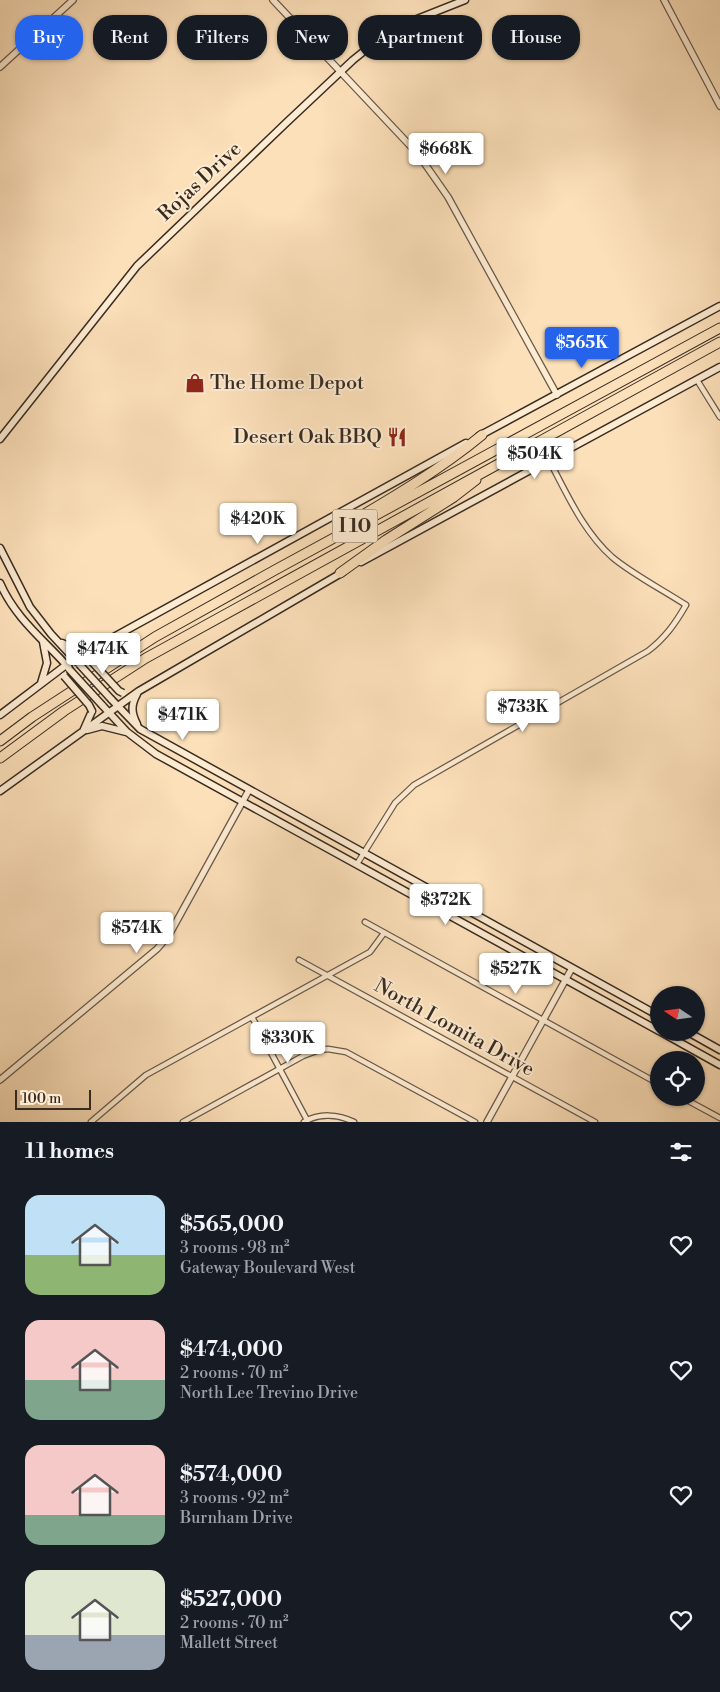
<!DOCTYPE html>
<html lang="en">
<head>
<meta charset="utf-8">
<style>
	:root { --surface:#171b24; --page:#20242c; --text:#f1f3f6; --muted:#9ea1a6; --accent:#2563eb }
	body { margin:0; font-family:"Libre Bodoni",serif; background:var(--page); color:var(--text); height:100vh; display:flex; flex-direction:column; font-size:19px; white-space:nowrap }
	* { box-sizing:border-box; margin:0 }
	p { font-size:16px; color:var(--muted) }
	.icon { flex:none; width:28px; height:28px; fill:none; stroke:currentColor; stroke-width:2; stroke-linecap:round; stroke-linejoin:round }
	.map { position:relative; height:1122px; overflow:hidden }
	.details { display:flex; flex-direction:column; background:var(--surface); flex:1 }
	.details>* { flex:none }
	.guide { position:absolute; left:15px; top:15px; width:690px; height:45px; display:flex; gap:10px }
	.needle { width:32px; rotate:283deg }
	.controls { position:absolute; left:650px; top:986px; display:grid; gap:10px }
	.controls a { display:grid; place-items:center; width:55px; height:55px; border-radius:50%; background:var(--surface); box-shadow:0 1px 4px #0004; font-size:25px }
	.scale { position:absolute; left:15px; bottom:12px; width:76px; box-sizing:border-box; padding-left:5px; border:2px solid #382c21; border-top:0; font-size:14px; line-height:18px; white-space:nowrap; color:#382c21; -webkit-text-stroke:4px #fdebd2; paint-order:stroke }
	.price { position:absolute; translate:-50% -42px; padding:0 11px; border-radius:5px; background:#fff; color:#222; font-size:16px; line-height:32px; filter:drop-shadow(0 1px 2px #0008) }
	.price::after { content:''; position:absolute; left:50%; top:30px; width:15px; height:11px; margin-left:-8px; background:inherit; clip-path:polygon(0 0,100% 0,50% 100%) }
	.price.on { background:var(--accent); color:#fff }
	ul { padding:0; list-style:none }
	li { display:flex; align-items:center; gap:15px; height:125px; padding:0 25px }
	li span { display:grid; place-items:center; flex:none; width:140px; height:100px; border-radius:15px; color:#555 }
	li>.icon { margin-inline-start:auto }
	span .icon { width:60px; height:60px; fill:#fffc; stroke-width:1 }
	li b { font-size:21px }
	h2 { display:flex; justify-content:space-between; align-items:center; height:60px; padding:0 25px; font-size:21px }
	.tag { padding:0 18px; border-radius:20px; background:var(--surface); box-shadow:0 1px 4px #0004; font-size:18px; line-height:45px }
	.tag.on { background:var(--accent); color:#fff }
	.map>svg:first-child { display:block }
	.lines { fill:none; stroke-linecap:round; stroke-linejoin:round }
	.minor-casing { stroke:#695947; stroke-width:7 }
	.tertiary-casing { stroke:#695947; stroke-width:8 }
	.secondary-casing { stroke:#382c21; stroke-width:9 }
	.motorway-casing { stroke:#382c21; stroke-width:11 }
	.minor { stroke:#fdebd2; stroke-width:4.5 }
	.tertiary { stroke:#fdebd2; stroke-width:5.5 }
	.secondary { stroke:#fdebd2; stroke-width:6 }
	.motorway { stroke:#fce0ba; stroke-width:9 }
	.secondary-bridge-casing { stroke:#382c21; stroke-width:9; stroke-linecap:butt }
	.secondary-bridge { stroke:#fdebd2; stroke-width:6 }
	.labels { text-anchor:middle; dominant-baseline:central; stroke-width:4; stroke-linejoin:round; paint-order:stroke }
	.shield { fill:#fdebd2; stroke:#736556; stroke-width:1 }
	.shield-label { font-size:19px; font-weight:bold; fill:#382c21 }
	.street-label { font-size:20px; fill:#382c21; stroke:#fdebd2 }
	.poi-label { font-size:20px; fill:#382c21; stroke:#fdebd2; text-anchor:start }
</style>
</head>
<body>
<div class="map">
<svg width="720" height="1122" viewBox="0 0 720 1122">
	<rect width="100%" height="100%" fill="#fce0ba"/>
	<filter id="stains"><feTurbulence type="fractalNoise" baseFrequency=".004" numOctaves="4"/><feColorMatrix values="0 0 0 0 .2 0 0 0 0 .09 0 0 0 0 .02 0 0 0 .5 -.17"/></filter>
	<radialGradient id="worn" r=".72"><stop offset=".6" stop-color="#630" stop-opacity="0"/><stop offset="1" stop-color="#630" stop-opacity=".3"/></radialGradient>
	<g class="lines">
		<defs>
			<path id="minor" d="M697,380L720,417
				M357,864L395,803L414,785L648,651C665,638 675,624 686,605C663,590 632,574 612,557C583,531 567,494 549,460
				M365,922L659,1084
				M299,960L595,1122
				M252,1017L307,1120
				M683,1098L720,1118
				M91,1122L146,1075L370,952L384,933
				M183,1122L303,1056L319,1050L328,1049L346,1052L475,1122
				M304,1122C319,1113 338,1114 354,1122"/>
			<path id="tertiary" d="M273,0L418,154L448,197L557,395
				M664,0L720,106
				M0,67L73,0
				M0,1080L157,949L169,935L249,790
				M487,1122L572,968"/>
			<path id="secondary" d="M479,436L720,306
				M0,439L137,266L286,123L353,60L378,40L402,25L465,0
				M0,548L30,607L51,634L77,662
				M361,562L720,367
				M0,583C15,618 44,640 69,668
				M62,643C72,648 80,649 91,648
				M41,683L47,663L43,642
				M111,699L140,729L659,1016
				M102,705L127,732L156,754L659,1031
				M0,715L74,659L466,443
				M137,724C131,712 131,705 137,694
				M84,729L92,711
				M87,730L102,726L126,732
				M0,791L139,691L343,572
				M661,1032L720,1065
				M688,1032L720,1050"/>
			<path id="motorway" d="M342,527C389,500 441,469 482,435
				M340,573L386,540L454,497L476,480
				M0,741L32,717L155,637L275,570L720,328
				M0,758L64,711L146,658L720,342"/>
		</defs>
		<use href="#minor" class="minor-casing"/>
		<use href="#tertiary" class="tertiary-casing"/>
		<use href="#secondary" class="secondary-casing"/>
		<use href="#motorway" class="motorway-casing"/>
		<use href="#minor" class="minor"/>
		<use href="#tertiary" class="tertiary"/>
		<use href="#secondary" class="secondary"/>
		<use href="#motorway" class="motorway"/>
		<defs>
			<path id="secondary-bridge" d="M92,655L93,663L119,691L123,693
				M79,664L111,699
				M69,669L102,705
				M64,676L89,705L92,711"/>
		</defs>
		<use href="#secondary-bridge" class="secondary-bridge-casing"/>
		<use href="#secondary-bridge" class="secondary-bridge"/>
	</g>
	<defs>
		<symbol id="shop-bare" viewBox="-9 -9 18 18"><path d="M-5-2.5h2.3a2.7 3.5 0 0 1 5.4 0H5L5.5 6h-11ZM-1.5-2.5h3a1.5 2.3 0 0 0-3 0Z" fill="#8f2418" stroke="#fdebd2" stroke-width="2.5" paint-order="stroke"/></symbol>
		<symbol id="restaurant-bare" viewBox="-9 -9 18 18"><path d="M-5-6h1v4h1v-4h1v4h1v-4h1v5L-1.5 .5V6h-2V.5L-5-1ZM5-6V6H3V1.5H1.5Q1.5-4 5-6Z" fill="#8f2418" stroke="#fdebd2" stroke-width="2.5" paint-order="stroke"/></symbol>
	</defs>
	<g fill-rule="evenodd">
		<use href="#shop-bare" x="181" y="369" width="28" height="28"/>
		<use href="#restaurant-bare" x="383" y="423" width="28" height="28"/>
	</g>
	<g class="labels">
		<rect class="shield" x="332.5" y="509.5" width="45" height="33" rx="4"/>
		<g class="shield-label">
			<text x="355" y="526">I 10</text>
		</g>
		<g class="street-label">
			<text transform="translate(200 182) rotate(-43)">Rojas Drive</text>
			<text transform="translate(454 1028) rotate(29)">North Lomita Drive</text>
		</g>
		<g class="poi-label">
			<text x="210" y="383">The Home Depot</text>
			<text x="382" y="437" text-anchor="end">Desert Oak BBQ</text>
		</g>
	</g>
	<rect width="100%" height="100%" filter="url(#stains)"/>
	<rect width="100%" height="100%" fill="url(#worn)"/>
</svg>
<div class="controls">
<a><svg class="needle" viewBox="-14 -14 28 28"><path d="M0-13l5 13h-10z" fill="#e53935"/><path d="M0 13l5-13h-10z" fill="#9ea1a6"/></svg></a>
<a><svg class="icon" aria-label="locate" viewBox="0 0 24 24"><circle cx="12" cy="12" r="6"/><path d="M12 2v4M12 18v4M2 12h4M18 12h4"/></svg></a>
</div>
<div class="scale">100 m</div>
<b class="price" style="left:446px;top:175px">$668K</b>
<b class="price on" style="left:582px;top:369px">$565K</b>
<b class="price" style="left:535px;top:480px">$504K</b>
<b class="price" style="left:258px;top:545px">$420K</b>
<b class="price" style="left:103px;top:675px">$474K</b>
<b class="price" style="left:523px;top:733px">$733K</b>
<b class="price" style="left:183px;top:741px">$471K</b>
<b class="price" style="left:446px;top:926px">$372K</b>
<b class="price" style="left:137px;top:954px">$574K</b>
<b class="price" style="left:516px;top:995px">$527K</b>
<b class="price" style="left:288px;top:1064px">$330K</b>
<div class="guide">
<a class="tag on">Buy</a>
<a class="tag">Rent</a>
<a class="tag">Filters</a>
<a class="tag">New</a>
<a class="tag">Apartment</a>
<a class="tag">House</a>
</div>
</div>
<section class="details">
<h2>11 homes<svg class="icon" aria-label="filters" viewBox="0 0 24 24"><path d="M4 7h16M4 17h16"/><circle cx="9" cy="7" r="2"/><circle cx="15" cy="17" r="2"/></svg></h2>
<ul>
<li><span style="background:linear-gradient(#bfe0f5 60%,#8fb573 0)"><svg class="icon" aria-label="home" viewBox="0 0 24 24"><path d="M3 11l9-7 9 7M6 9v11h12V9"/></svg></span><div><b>$565,000</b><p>3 rooms · 98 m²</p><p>Gateway Boulevard West</p></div><svg class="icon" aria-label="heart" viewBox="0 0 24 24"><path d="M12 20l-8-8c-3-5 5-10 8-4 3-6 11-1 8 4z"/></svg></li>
<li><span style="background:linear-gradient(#f6c9c9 60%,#7fa58c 0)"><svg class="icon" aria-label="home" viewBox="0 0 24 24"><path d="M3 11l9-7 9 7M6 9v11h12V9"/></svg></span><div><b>$474,000</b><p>2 rooms · 70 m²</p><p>North Lee Trevino Drive</p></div><svg class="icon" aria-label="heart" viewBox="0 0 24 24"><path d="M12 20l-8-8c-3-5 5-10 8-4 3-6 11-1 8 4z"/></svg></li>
<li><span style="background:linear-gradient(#f6c9c9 70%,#7fa58c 0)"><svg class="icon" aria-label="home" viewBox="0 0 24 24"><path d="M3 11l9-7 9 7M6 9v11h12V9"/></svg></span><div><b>$574,000</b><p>3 rooms · 92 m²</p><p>Burnham Drive</p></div><svg class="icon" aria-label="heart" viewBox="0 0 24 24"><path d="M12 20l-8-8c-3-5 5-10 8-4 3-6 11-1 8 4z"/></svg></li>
<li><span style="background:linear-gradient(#dfe7d0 65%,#9aa5b1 0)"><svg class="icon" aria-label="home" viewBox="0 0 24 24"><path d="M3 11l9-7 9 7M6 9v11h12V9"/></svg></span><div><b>$527,000</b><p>2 rooms · 70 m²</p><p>Mallett Street</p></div><svg class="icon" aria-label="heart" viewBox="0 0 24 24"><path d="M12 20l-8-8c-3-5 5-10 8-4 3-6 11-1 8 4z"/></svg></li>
</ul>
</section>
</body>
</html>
